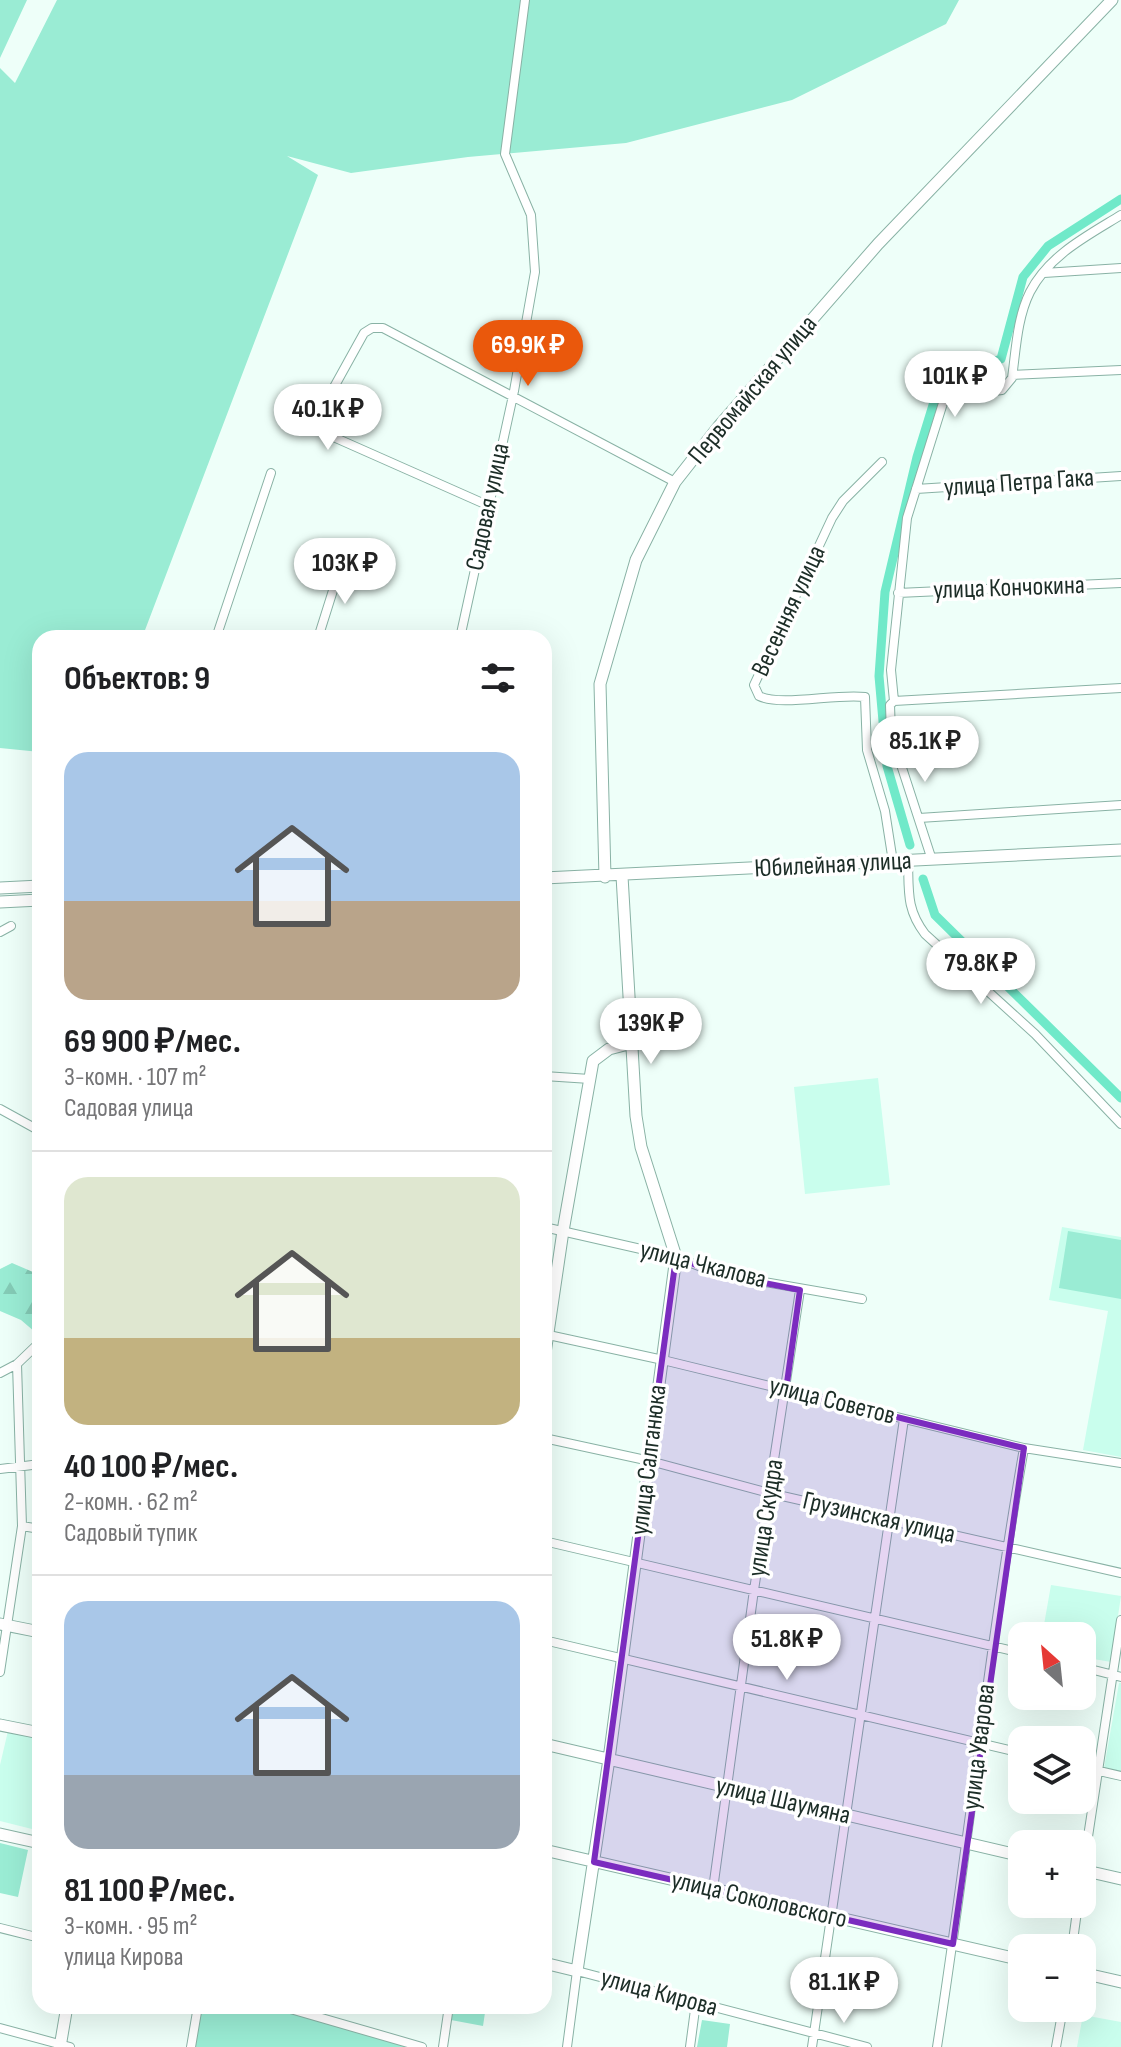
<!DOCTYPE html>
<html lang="ru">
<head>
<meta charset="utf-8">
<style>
	:root { --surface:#fff; --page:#f6f6f6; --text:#202124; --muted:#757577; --line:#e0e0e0; --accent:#ea580c }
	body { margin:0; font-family:"Sofia Sans Condensed",sans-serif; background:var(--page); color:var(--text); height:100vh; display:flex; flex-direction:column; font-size:30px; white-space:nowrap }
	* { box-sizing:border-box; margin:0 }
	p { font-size:26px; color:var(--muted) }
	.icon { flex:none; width:44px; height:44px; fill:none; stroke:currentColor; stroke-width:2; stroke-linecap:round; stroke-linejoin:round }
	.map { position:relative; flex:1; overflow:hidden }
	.panel { position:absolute; left:32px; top:630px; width:520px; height:1384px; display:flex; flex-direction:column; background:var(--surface); border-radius:24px; box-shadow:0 8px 32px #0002 }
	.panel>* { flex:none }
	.needle { width:52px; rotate:333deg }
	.tools { position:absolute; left:1008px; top:1622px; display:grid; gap:16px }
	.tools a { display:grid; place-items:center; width:88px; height:88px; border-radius:16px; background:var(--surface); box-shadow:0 8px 32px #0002; font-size:40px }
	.price { position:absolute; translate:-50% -68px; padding:0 18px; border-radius:28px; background:#fff; color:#222; font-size:26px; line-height:52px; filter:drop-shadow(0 2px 4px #0008) }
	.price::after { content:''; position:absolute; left:50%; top:48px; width:24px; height:18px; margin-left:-12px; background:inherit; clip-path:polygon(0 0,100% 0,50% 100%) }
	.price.active { background:var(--accent); color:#fff }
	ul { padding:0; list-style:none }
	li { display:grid; align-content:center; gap:16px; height:424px; padding:0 32px }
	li+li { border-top:2px solid var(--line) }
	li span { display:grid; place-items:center; height:248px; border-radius:24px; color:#555 }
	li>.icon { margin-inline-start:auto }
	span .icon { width:144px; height:144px; fill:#fffc; stroke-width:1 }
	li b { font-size:34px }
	h2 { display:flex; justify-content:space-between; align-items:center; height:96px; padding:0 32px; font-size:34px }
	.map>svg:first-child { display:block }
	.built { fill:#c9feed }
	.forest { fill:url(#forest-firs) }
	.green { fill:#9aecd4 }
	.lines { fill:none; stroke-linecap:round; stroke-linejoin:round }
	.canal { stroke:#70e9c9; stroke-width:9 }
	.street-casing { stroke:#89b2a5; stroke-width:10 }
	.secondary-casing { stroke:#89b2a5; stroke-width:13 }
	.street { stroke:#fff; stroke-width:8 }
	.secondary { stroke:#fff; stroke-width:11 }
	.marked { fill:#7b2cbf; fill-opacity:0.2; stroke:#7b2cbf; stroke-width:6; stroke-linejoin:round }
	.labels { text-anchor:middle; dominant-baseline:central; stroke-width:7; stroke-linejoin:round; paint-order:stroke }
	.street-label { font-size:26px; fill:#1c2d27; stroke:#fff }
</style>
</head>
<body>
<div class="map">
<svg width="1121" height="2047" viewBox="0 0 1121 2047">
	<defs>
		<pattern id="forest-firs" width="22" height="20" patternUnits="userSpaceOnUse" patternTransform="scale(2)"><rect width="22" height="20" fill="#9aecd4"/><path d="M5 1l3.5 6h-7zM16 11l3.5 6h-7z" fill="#84cbb6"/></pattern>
	</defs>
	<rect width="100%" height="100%" fill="#eefff9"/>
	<path class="built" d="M878,1078L890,1185L805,1194L794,1087Z
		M1062,1227L1121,1237V1457L1083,1450L1108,1311L1049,1300Z
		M1051,1585L1121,1596L1111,1662L1082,1657V1636H1042Z
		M1119,1683H1121V1772L1104,1768Z
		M8,1731L40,1738V1831L0,1821V1765Z
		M1083,2015L1121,2022V2047H1077Z"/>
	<path class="forest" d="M12,1263L33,1272L40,1290V1330L35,1332L21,1320L0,1311V1269Z"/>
	<path class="green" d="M0,0H27L0,58Z
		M57,0H959L946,24L792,100L626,143L468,157L351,173L287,156L318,175L142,638H40V752L0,748V68L15,83Z
		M1068,1231L1121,1240V1299L1059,1288Z
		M0,1843L28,1850L18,1897L0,1893Z
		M198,2006H280L422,2047H191Z
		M454,2006H486L483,2026L451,2020Z
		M702,2020L730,2024L727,2047H697Z"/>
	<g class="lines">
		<path class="canal" d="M910,845L887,766L879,676L885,592L917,457L941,379L1001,359L1023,277L1048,246L1121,199
			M923,879L935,915L1121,1098"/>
		<defs>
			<path id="street" d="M1044,273L1121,268
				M1013,375L1121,370
				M882,462L843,501L832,518L754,685L759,696C781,707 837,693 865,697L867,750L885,811L893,862
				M916,489L1121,476
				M487,505L329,435L321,428L318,416L364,333L372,328H383L675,482
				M898,593L1121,583
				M216,638L271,473
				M318,638L341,565
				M460,638L514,391L535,272L531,215L505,154L525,0
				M894,701L1121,688
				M919,818L1121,805
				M932,860L891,734L890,705L894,701L891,670L907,518L943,403L954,396L1002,390L1012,378C1016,350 1017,318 1030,292C1049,255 1087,236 1121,215
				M908,861C909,891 906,909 925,934L1035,1034L1121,1124
				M0,932L11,926
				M544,1076L590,1079
				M0,1109L40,1131
				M544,1227L676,1257L719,1274L862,1299
				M544,1334L663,1360L1024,1448L1121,1463
				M0,1373L17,1364L40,1342
				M544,1438L650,1461L769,1493L1121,1573
				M0,1469L40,1464
				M22,1526L40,1529
				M544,1541L1022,1653
				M544,1640L1022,1753
				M1082,1667L1121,1677
				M0,1672L22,1526L17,1364
				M1082,1767L1121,1776
				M1082,1876L1121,1620
				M713,1889L754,1590L800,1290
				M0,1928L40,1938
				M1072,1948L1078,1904
				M280,2006L422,2047
				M0,2028L70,2047
				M191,2047L198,2006
				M443,2047L449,2006
				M567,2047L577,1971L867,2047
				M690,2047L696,2002
				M812,2047L904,1419
				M937,2047C968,1848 989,1647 1024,1448
				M1056,2047L1063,2008"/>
			<path id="secondary" d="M605,877L600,684L636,560L675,482L719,426L878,244L1112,0
				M544,878L1121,850
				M0,888L40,886
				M0,902L40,900
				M544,1360L563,1231L593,1061L609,1049L632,1043
				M0,1624L40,1632
				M0,1725L40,1733
				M544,1744L1022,1856
				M0,1834L40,1843
				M544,1850L1022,1960
				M1082,1870L1121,1879
				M544,1963L577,1971L609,1759L676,1257L641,1147L636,1116L622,876
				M1082,1973L1121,1982
				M60,2047L67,2006"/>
		</defs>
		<use href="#street" class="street-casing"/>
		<use href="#secondary" class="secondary-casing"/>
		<use href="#street" class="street"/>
		<use href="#secondary" class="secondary"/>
	</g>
	<path class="marked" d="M676,1257L719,1274L800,1290L786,1390L1024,1448L953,1944L594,1862Z"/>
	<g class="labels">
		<g class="street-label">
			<text transform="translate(753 390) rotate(-50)">Первомайская улица</text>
			<text transform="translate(1019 483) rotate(-4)">улица Петра Гака</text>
			<text transform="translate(488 507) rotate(-78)">Садовая улица</text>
			<text transform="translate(1009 588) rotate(-2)">улица Кончокина</text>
			<text transform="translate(789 611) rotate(-65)">Весенняя улица</text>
			<text transform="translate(833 865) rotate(-3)">Юбилейная улица</text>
			<text transform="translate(703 1265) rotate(14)">улица Чкалова</text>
			<text transform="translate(832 1401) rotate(14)">улица Советов</text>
			<text transform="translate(649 1460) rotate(-83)">улица Салганюка</text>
			<text transform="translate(766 1518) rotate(-81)">улица Скудра</text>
			<text transform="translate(879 1518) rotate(13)">Грузинская улица</text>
			<text transform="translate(979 1747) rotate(-83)">улица Уварова</text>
			<text transform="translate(783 1801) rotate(13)">улица Шаумяна</text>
			<text transform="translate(759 1900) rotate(13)">улица Соколовского</text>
			<text transform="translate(659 1993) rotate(15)">улица Кирова</text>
		</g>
	</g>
</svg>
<div class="tools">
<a><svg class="needle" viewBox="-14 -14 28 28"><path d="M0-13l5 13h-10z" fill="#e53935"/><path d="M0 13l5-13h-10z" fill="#757577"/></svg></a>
<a><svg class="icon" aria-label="layers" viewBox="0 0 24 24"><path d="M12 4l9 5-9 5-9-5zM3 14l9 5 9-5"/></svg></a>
<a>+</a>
<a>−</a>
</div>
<b class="price active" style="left:528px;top:388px">69.9K ₽</b>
<b class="price" style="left:955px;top:419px">101K ₽</b>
<b class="price" style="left:328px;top:452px">40.1K ₽</b>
<b class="price" style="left:345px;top:606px">103K ₽</b>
<b class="price" style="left:925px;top:784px">85.1K ₽</b>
<b class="price" style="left:981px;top:1006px">79.8K ₽</b>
<b class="price" style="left:651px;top:1066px">139K ₽</b>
<b class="price" style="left:787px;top:1682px">51.8K ₽</b>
<b class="price" style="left:844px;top:2025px">81.1K ₽</b>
<section class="panel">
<h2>Объектов: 9<svg class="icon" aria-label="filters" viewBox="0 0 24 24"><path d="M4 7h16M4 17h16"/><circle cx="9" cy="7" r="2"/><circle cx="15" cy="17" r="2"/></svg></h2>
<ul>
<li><span style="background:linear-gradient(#a9c7e8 60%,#b9a48a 0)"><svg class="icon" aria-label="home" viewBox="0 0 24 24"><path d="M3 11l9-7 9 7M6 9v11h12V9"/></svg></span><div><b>69 900 ₽/мес.</b><p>3-комн. · 107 m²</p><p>Садовая улица</p></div></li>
<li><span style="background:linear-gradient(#dfe7d0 65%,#c2b280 0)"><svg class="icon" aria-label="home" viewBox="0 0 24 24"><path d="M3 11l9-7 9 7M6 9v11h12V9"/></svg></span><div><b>40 100 ₽/мес.</b><p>2-комн. · 62 m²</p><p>Садовый тупик</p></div></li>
<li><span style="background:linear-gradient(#a9c7e8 70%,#9aa5b1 0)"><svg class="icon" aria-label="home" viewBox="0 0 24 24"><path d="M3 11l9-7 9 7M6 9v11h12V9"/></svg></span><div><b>81 100 ₽/мес.</b><p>3-комн. · 95 m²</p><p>улица Кирова</p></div></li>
</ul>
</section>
</div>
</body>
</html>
